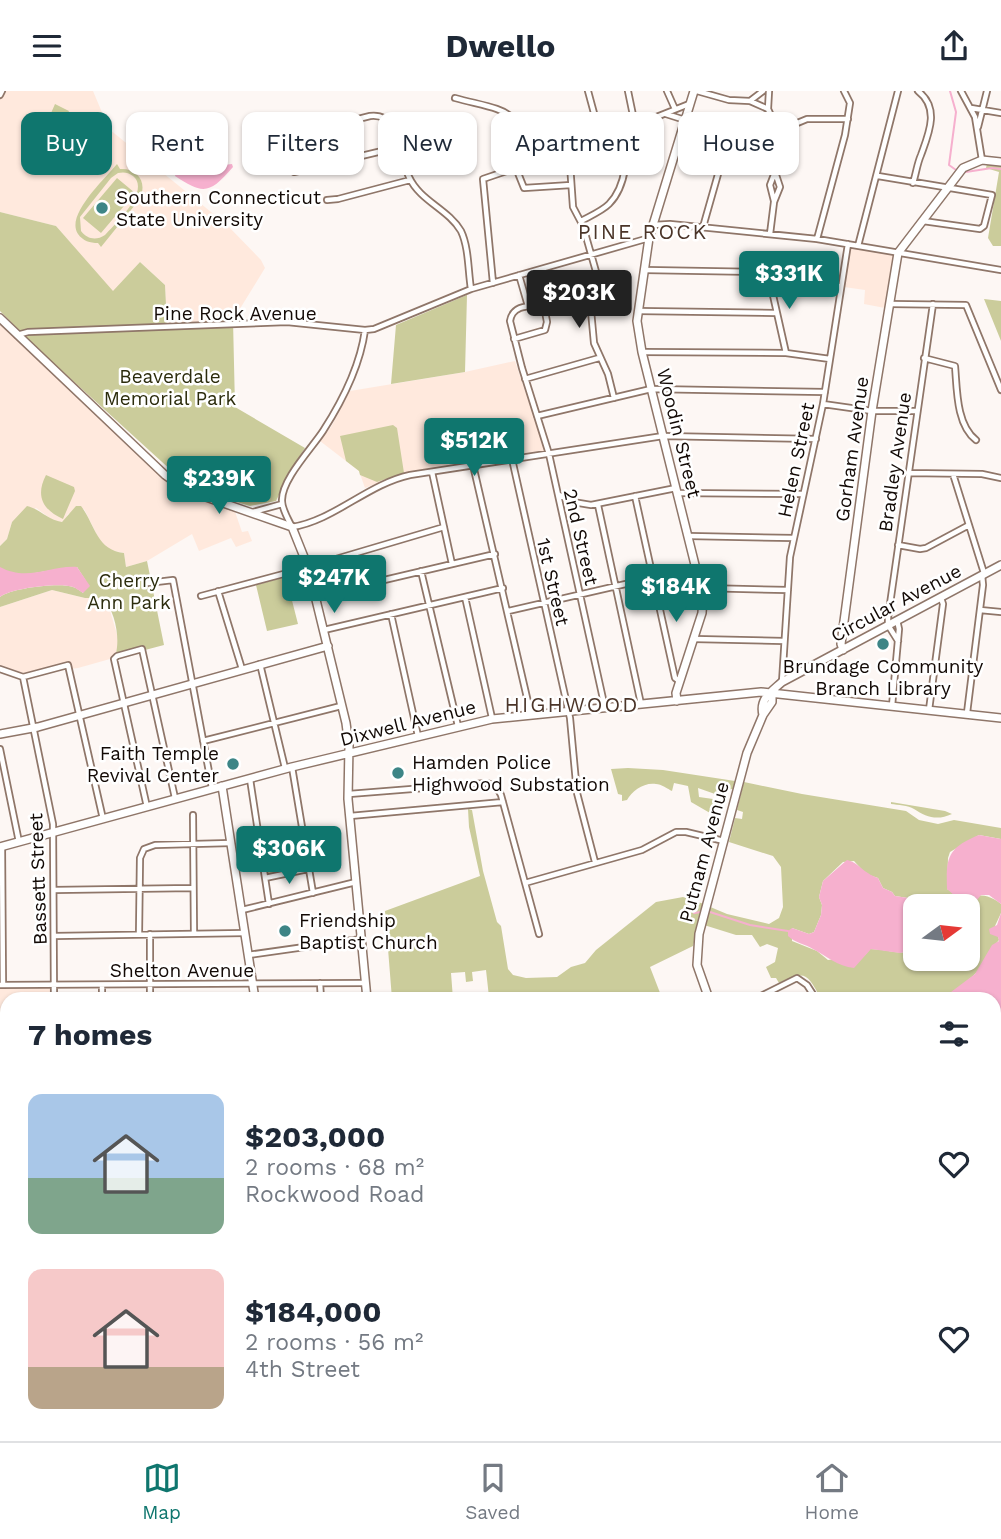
<!DOCTYPE html>
<html lang="en">
<head>
<meta charset="utf-8">
<style>
	:root { --surface:#fff; --page:#f6f6f7; --text:#1f2937; --muted:#747a83; --line:#e0e1e3; --accent:#0f766e }
	body { margin:0; font-family:"Work Sans",sans-serif; background:var(--page); color:var(--text); height:100vh; display:flex; flex-direction:column; font-size:26px; white-space:nowrap }
	* { box-sizing:border-box; margin:0 }
	p { font-size:23px; color:var(--muted) }
	.icon { flex:none; width:38px; height:38px; fill:none; stroke:currentColor; stroke-width:2; stroke-linecap:round; stroke-linejoin:round }
	.map { position:relative; flex:1; overflow:hidden }
	.drawer { position:absolute; left:0px; top:901px; width:1001px; height:450px; display:flex; flex-direction:column; background:var(--surface); border-radius:21px 21px 0 0; box-shadow:0 2px 5px #0004 }
	.drawer>* { flex:none }
	.guide { position:absolute; left:21px; top:21px; width:959px; height:63px; display:flex; gap:14px }
	.needle { width:46px; rotate:75deg }
	.controls { position:absolute; left:903px; top:803px; display:grid; gap:14px }
	.controls a { display:grid; place-items:center; width:77px; height:77px; border-radius:14px; background:var(--surface); box-shadow:0 2px 5px #0004; font-size:35px }
	.price { position:absolute; translate:-50% -60px; padding:0 16px; border-radius:7px; background:var(--accent); color:#fff; font-size:23px; line-height:46px; filter:drop-shadow(0 2px 4px #0008) }
	.price::after { content:''; position:absolute; left:50%; top:42px; width:21px; height:16px; margin-left:-10px; background:inherit; clip-path:polygon(0 0,100% 0,50% 100%) }
	.price.active { background:#222; color:#fff }
	ul { padding:0; list-style:none }
	li { display:flex; align-items:center; gap:21px; height:175px; padding:0 28px }
	li span { display:grid; place-items:center; flex:none; width:196px; height:140px; border-radius:14px; color:#555 }
	li>.icon { margin-inline-start:auto }
	span .icon { width:84px; height:84px; fill:#fffc; stroke-width:1 }
	li b { font-size:30px }
	h2 { display:flex; justify-content:space-between; align-items:center; height:84px; padding:0 28px; font-size:30px }
	.pill { padding:0 24px; border-radius:14px; background:var(--surface); box-shadow:0 2px 5px #0004; font-size:24px; line-height:63px }
	.pill.active { background:var(--accent); color:#fff }
	header { display:flex; justify-content:space-between; align-items:center; height:91px; padding:0 28px; background:var(--surface); font-size:32px; font-weight:700 }
	.tabs { display:flex; justify-content:space-around; align-items:center; height:98px; border-top:2px solid var(--line); background:var(--surface); font-size:19px; color:var(--muted) }
	.tabs a { display:grid; justify-items:center; gap:4px }
	.tabs .active { color:var(--accent) }
	.map>svg:first-child { display:block }
	.built { fill:#ffe9dd }
	.green { fill:#cbcc9b; fill-rule:evenodd }
	.water { fill:#f6b0ce }
	.lines { fill:none; stroke-linecap:round; stroke-linejoin:round }
	.stream { stroke:#f6b0ce; stroke-width:2 }
	.minor-casing { stroke:#8f7669; stroke-width:8 }
	.major-casing { stroke:#8f7669; stroke-width:10 }
	.minor { stroke:#fff; stroke-width:4.5 }
	.major { stroke:#fff; stroke-width:7 }
	.poi-dot { fill:#3d8586; stroke:#fff; stroke-width:2.5 }
	.labels { text-anchor:middle; dominant-baseline:central; stroke-width:5; stroke-linejoin:round; paint-order:stroke }
	.poi-label { font-size:19px; fill:#120905; stroke:#fff; text-anchor:start }
	.street-label { font-size:19px; fill:#120905; stroke:#fff }
	.park-label { font-size:19px; fill:#2c2c0d; stroke:#fff }
	.neighbourhood-label { font-size:21px; letter-spacing:2px; fill:#4b3529; stroke:#fff }
</style>
</head>
<body>
<header><svg class="icon" aria-label="menu" viewBox="0 0 24 24"><path d="M4 6h16M4 12h16M4 18h16"/></svg>Dwello<svg class="icon" aria-label="share" viewBox="0 0 24 24"><path d="M12 15V3M7 8l5-5 5 5M5 13v7h14v-7"/></svg></header>
<div class="map">
<svg width="1001" height="1350" viewBox="0 0 1001 1350">
	<rect width="100%" height="100%" fill="#fdf7f4"/>
	<path class="built" d="M0,0H93L109,38L227,134L261,169L265,177L233,229L167,233L165,194L140,171L113,201L56,135L0,121Z
		M850,157L894,164L885,217L864,213L865,199L844,196Z
		M0,227L186,399L233,415L242,441L248,440L252,450L236,456L231,447L199,460L192,443L147,470L126,476L124,462L109,459L100,450L84,418L68,423L65,429L62,431L54,430L36,417L12,431L7,448L0,455Z
		M515,270L545,360L404,382L365,397L359,380L320,350L331,336L350,300L465,281Z
		M52,499L85,507H103L108,513L119,550L116,562L110,568L78,577L71,578L69,572L26,583L0,574V516Z
		M51,897V908H7V939H0V898Z"/>
	<path class="green" d="M55,13L69,20L52,59L38,52Z
		M117,73L120,78C139,77 148,93 139,109L101,156L98,152C90,152 83,150 78,143C65,124 105,88 117,73ZM118,82C123,81 128,81 133,85C151,100 115,133 105,144C96,150 87,148 81,140L80,126L111,87Z
		M987,73L1001,74V155H993L988,147L999,81L986,77Z
		M117,87L135,102L101,142L83,127Z
		M0,121L56,135L113,200L140,171L165,194L167,233L233,229L235,316L305,357L293,375L276,410L250,415L201,400L184,391L38,258L0,220Z
		M467,204L465,281L391,293L396,234Z
		M984,208L1001,210V250L999,245Z
		M393,334L397,337L404,382L377,391L360,384L359,380L346,370L340,345Z
		M46,384L74,396L75,400L63,428C43,419 35,405 46,384Z
		M27,415C40,418 48,429 62,431L76,415H81C95,433 96,459 124,462L126,476L147,470L164,554L145,559L144,555L116,562C120,546 115,520 103,507H85L52,499L0,516V506C11,497 60,491 73,496C77,497 80,500 83,502L86,490L77,476H70L0,488V455L7,448L12,431Z
		M286,486L298,533L267,540L256,494Z
		M628,677L663,679L735,690L733,698L722,699L715,703L698,697L699,706L713,708L715,717L710,722L691,711L688,695L674,692L672,700C668,698 661,693 656,693C644,691 632,700 627,709L622,710V704L618,703L611,678Z
		M744,691L802,703L906,720L919,729L938,733L954,729L1001,737V748L979,744L950,761L948,767L947,798C969,810 982,797 1001,813V822L995,835L999,849C990,859 986,871 977,881C972,886 966,891 960,896C955,901 947,902 943,908H821C807,882 806,879 779,892L776,887H771L766,876L775,871L778,857L767,853L760,856L752,844H736L704,834L708,815L727,823L769,833L779,827L783,816L781,776L773,765L729,751L735,727L742,728L743,721L737,719ZM854,770L866,783L878,787L883,797L892,801L895,805L915,808L923,814C935,811 943,804 955,815L968,816V822L979,825L977,831L968,830V868H915V859C900,865 886,858 870,858L865,864L828,869L817,860L792,850V837L809,843L814,841L821,824L822,814L819,806L823,790L843,771Z
		M891,711L945,720L952,723C937,730 926,726 914,718C908,714 898,714 891,713Z
		M468,718L472,719L483,780L497,831L501,835L508,878L513,884L526,887L557,886L571,876L585,872L596,859L656,811L683,806L704,813L693,855L650,876L662,907L462,908L489,906L486,879L472,881L473,890L466,891L465,881L451,882L453,908H392L385,820L480,785L469,736Z
		M282,749L286,782L268,785L263,752Z"/>
	<path class="water" d="M190,67L207,74L210,70L223,74L232,73L233,76C209,104 203,103 175,85L176,81H189L192,77Z
		M0,476C27,491 52,474 77,476L90,495L83,502C82,501 74,496 73,496C60,491 11,497 0,506Z
		M979,744L1001,748V813L989,804H981L977,809L961,810L960,805H955L947,798C946,767 947,757 979,744Z
		M847,769C858,771 863,782 878,787L883,797L892,801L895,805L915,808L923,814L943,805L955,815L915,816V859L900,862L871,858L854,877C837,875 828,866 813,858C805,853 795,852 788,845V840L792,837L809,843L814,841L821,824L822,814L819,806L823,790Z
		M1001,822V993L994,994V908L943,907L975,883L992,854L999,850L998,846L990,843L989,838L997,834Z"/>
	<g class="lines">
		<path class="stream" d="M950,0L956,21L949,74L956,79
			M966,81L992,77L1001,78
			M710,821L750,834L788,840
			M694,822L701,821"/>
		<defs>
			<path id="minor" d="M588,0L601,48
				M628,0L635,34
				M667,0L675,18
				M697,0L729,9L750,10L768,18
				M769,0L768,18L778,40L775,81L780,96L774,111L770,143
				M961,0L975,26L982,69
				M0,4L2,0
				M455,7C508,21 516,15 534,70
				M750,10L763,0
				M971,17L1001,22
				M666,23L685,29
				M978,36L987,0
				M778,40L807,28H848
				M680,45L718,57L724,62L703,136
				M399,56L294,81L285,76L280,62L285,49L291,45L370,25C401,21 399,66 409,86C420,110 448,118 461,140C469,157 468,180 471,198
				M569,59L573,116L583,135L597,184L590,209L594,252L608,283L614,307
				M516,77L524,97L571,94
				M878,85L992,104L984,135L980,138L923,130
				M913,92C916,83 917,73 921,64C929,42 940,17 918,0
				M327,109L338,108L410,89
				M774,110L770,94L775,81
				M581,130C590,125 602,120 609,113C626,96 630,60 623,39
				M653,134L670,133L817,148L1001,179
				M817,148L845,44L850,12L844,0
				M858,155L898,0
				M645,179L759,181L841,196
				M768,182L786,262
				M519,184L528,215
				M493,192L483,88L601,48L689,13
				M590,209C573,208 559,215 543,215C535,215 528,214 520,217C513,220 511,224 510,230L522,277L549,363L605,617
				M890,213L966,214L1001,299
				M638,220L776,222
				M365,239C360,276 343,309 323,340C312,357 281,389 282,410C282,418 288,428 292,436C333,430 368,393 410,384L663,345L816,348
				M17,244L28,241L287,231L365,239L374,238L471,198L649,147
				M514,248L545,239L547,231L544,215
				M643,261L786,262L830,268
				M924,267L955,275C957,297 956,334 976,349
				M525,288L599,267
				M823,313L872,320H916
				M537,325L651,298L825,301
				M512,368L570,627L577,702L595,771
				M473,374L531,624
				M432,381L452,473
				M908,382L982,383L1001,387
				M953,383L984,482
				M677,402L803,403
				M559,404L573,411L591,414L676,397
				M635,405L675,587L679,590
				M598,414L641,613
				M253,421L282,413
				M689,445L794,447
				M898,454L920,458L926,457L969,434
				M421,480L458,635
				M148,492L173,489L212,697
				M702,497L788,499
				M218,500L242,578
				M201,505L302,478L444,436
				M316,505L495,463
				M465,506L492,627
				M980,519L1001,521
				M508,520L695,477
				M391,523L418,645
				M324,539L503,497
				M694,548L784,550
				M898,550L888,534V527L933,213
				M260,573L285,677
				M0,578L23,586L68,574L103,728
				M23,586L53,733L54,908
				M782,591L790,466L823,313L848,153
				M892,615L899,538L897,529
				M929,619L943,513L941,507
				M967,622L983,494L982,484
				M203,650L341,615
				M0,658L19,751
				M292,676L313,802
				M250,688L269,813
				M349,703L487,692L496,695L501,704L539,843
				M147,716L114,568L117,565L142,558L175,707
				M193,724L194,843
				M350,725L503,711
				M2,755L3,894
				M265,787L308,778
				M525,792L642,759L676,741H686L724,750
				M54,799L193,797
				M242,819L356,791
				M139,843L140,767L144,758L155,754L231,752
				M150,843V908
				M54,845L245,842
				M248,864L361,848
				M320,892L321,908
				M0,894L365,892
				M102,894V908
				M755,908L797,887L807,894L816,908
				M0,942H7
				M3,942L4,1127
				M0,1044L7,1043
				M994,1111L1001,1108
				M0,1127H7
				M0,1178H7
				M0,1227H7
				M994,1237L1001,1233
				M994,1278L1001,1274
				M994,1317L1001,1314
				M105,1344V1350
				M176,1344V1350
				M228,1344V1350
				M280,1344L281,1350
				M387,1344L388,1350
				M438,1344L439,1350
				M524,1344L525,1350
				M660,1344V1350
				M705,1344L708,1350
				M762,1344L765,1350
				M819,1344L823,1350
				M981,1344L984,1350
				M578,1350V1344
				M721,1350L733,1344
				M834,1350L846,1344
				M892,1350L904,1344"/>
			<path id="major" d="M0,227L165,384L186,399L292,436L308,476L346,632L349,655L348,708L367,908
				M843,559L841,553L872,320L898,162L963,77L982,69L1001,71
				M677,610L676,602L702,522L703,506L642,261L637,230L649,147L694,0
				M763,624C759,608 771,601 782,591L1001,474
				M0,643L38,636L328,555
				M222,695L255,908
				M0,756L292,676L492,628L761,601L1001,627
				M709,908L697,874L699,843L747,662L763,624L772,611V601
				M0,1304H7
				M488,1344V1350
				M936,1344L939,1350"/>
		</defs>
		<use href="#minor" class="minor-casing"/>
		<use href="#major" class="major-casing"/>
		<use href="#minor" class="minor"/>
		<use href="#major" class="major"/>
	</g>
	<g class="poi-dot">
		<circle cx="102" cy="117" r="7"/>
		<circle cx="883" cy="553" r="7"/>
		<circle cx="233" cy="673" r="7"/>
		<circle cx="398" cy="682" r="7"/>
		<circle cx="285" cy="840" r="7"/>
	</g>
	<g class="labels">
		<g class="poi-label">
			<text x="116" y="106">Southern Connecticut<tspan x="116" dy="22">State University</tspan></text>
			<text x="883" y="575" text-anchor="middle">Brundage Community<tspan x="883" dy="22">Branch Library</tspan></text>
			<text x="219" y="662" text-anchor="end">Faith Temple<tspan x="219" dy="22">Revival Center</tspan></text>
			<text x="412" y="671">Hamden Police<tspan x="412" dy="22">Highwood Substation</tspan></text>
			<text x="299" y="829">Friendship<tspan x="299" dy="22">Baptist Church</tspan></text>
		</g>
		<g class="street-label">
			<text x="235" y="222">Pine Rock Avenue</text>
			<text transform="translate(679 342) rotate(76)">Woodin Street</text>
			<text transform="translate(852 358) rotate(-82)">Gorham Avenue</text>
			<text transform="translate(796 369) rotate(-78)">Helen Street</text>
			<text transform="translate(895 371) rotate(-82)">Bradley Avenue</text>
			<text transform="translate(581 446) rotate(77)">2nd Street</text>
			<text transform="translate(553 491) rotate(77)">1st Street</text>
			<text transform="translate(896 512) rotate(-28)">Circular Avenue</text>
			<text transform="translate(408 632) rotate(-14)">Dixwell Avenue</text>
			<text transform="translate(704 761) rotate(-75)">Putnam Avenue</text>
			<text transform="translate(38 788) rotate(-92)">Bassett Street</text>
			<text x="182" y="879">Shelton Avenue</text>
		</g>
		<g class="park-label">
			<text x="170" y="285">Beaverdale<tspan x="170" dy="22">Memorial Park</tspan></text>
			<text x="129" y="489">Cherry<tspan x="129" dy="22">Ann Park</tspan></text>
		</g>
		<g class="neighbourhood-label">
			<text x="643" y="140">PINE ROCK</text>
			<text x="572" y="613">HIGHWOOD</text>
		</g>
	</g>
</svg>
<div class="controls">
<a><svg class="needle" viewBox="-14 -14 28 28"><path d="M0-13l5 13h-10z" fill="#e53935"/><path d="M0 13l5-13h-10z" fill="#747a83"/></svg></a>
</div>
<b class="price" style="left:789px;top:220px">$331K</b>
<b class="price active" style="left:579px;top:239px">$203K</b>
<b class="price" style="left:474px;top:387px">$512K</b>
<b class="price" style="left:219px;top:425px">$239K</b>
<b class="price" style="left:334px;top:524px">$247K</b>
<b class="price" style="left:676px;top:533px">$184K</b>
<b class="price" style="left:289px;top:795px">$306K</b>
<div class="guide">
<a class="pill active">Buy</a>
<a class="pill">Rent</a>
<a class="pill">Filters</a>
<a class="pill">New</a>
<a class="pill">Apartment</a>
<a class="pill">House</a>
</div>
<section class="drawer">
<h2>7 homes<svg class="icon" aria-label="filters" viewBox="0 0 24 24"><path d="M4 7h16M4 17h16"/><circle cx="9" cy="7" r="2"/><circle cx="15" cy="17" r="2"/></svg></h2>
<ul>
<li><span style="background:linear-gradient(#a9c7e8 60%,#7fa58c 0)"><svg class="icon" aria-label="home" viewBox="0 0 24 24"><path d="M3 11l9-7 9 7M6 9v11h12V9"/></svg></span><div><b>$203,000</b><p>2 rooms · 68 m²</p><p>Rockwood Road</p></div><svg class="icon" aria-label="heart" viewBox="0 0 24 24"><path d="M12 20l-8-8c-3-5 5-10 8-4 3-6 11-1 8 4z"/></svg></li>
<li><span style="background:linear-gradient(#f6c9c9 70%,#b9a48a 0)"><svg class="icon" aria-label="home" viewBox="0 0 24 24"><path d="M3 11l9-7 9 7M6 9v11h12V9"/></svg></span><div><b>$184,000</b><p>2 rooms · 56 m²</p><p>4th Street</p></div><svg class="icon" aria-label="heart" viewBox="0 0 24 24"><path d="M12 20l-8-8c-3-5 5-10 8-4 3-6 11-1 8 4z"/></svg></li>
</ul>
</section>
</div>
<nav class="tabs">
<a class="active"><svg class="icon" aria-label="map" viewBox="0 0 24 24"><path d="M3 6l6-2 6 2 6-2v14l-6 2-6-2-6 2zM9 4v14M15 6v14"/></svg>Map</a>
<a><svg class="icon" aria-label="saved" viewBox="0 0 24 24"><path d="M7 4h10v16l-5-4-5 4z"/></svg>Saved</a>
<a><svg class="icon" aria-label="home" viewBox="0 0 24 24"><path d="M3 11l9-7 9 7M6 9v11h12V9"/></svg>Home</a>
</nav>
</body>
</html>
